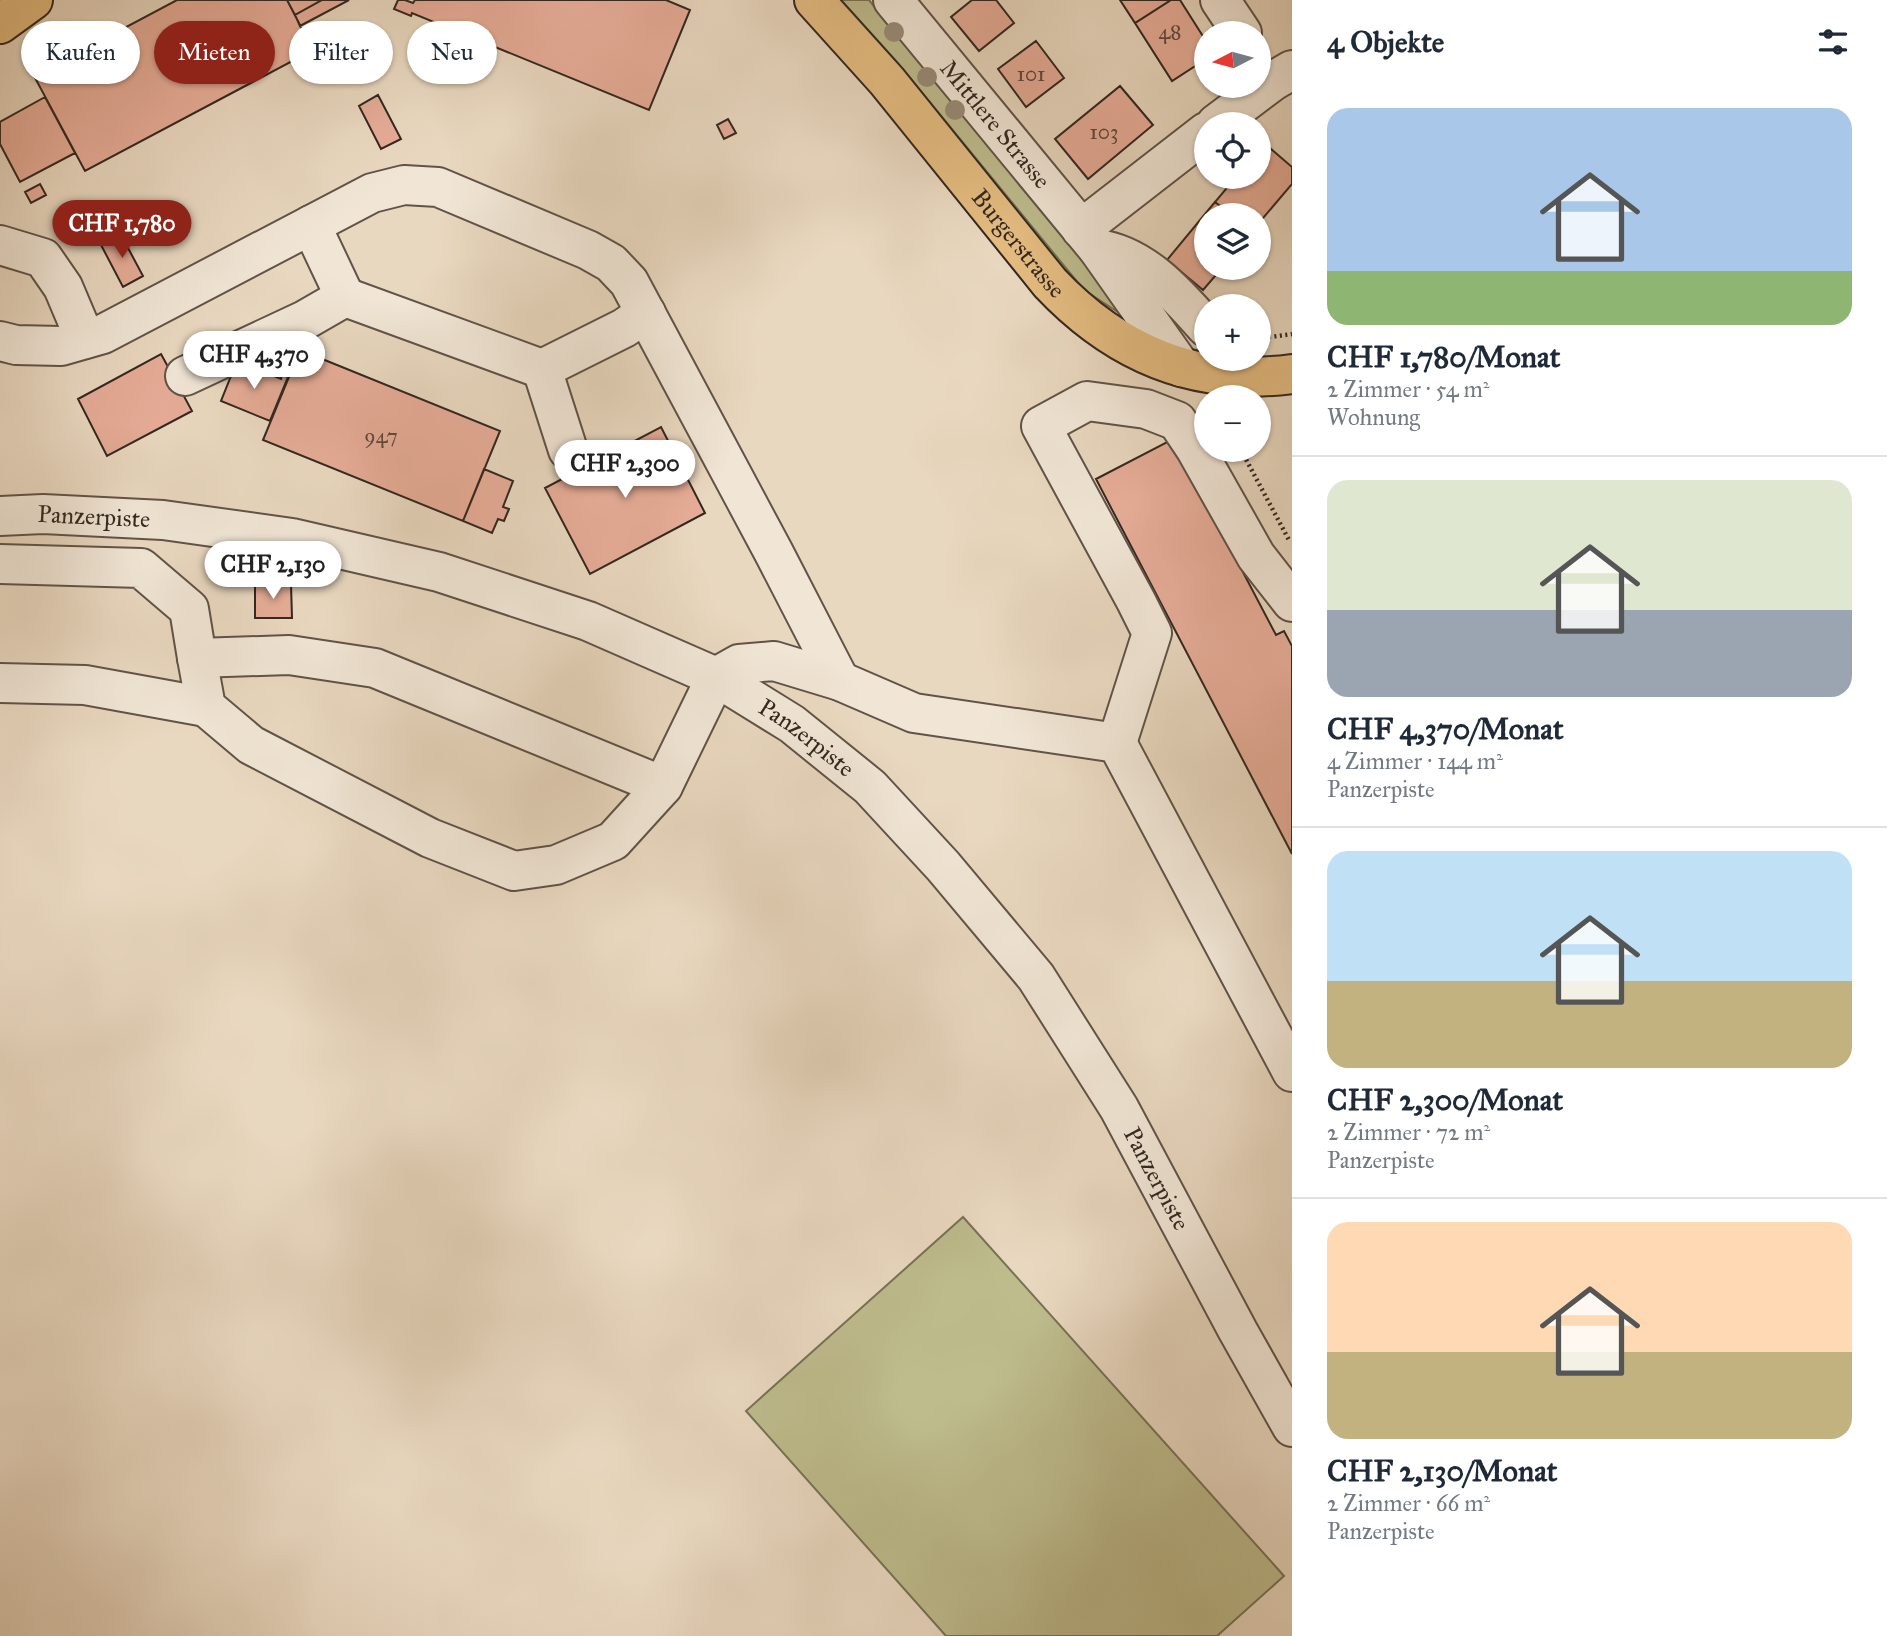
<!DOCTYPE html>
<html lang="de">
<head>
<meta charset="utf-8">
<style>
	:root { --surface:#fff; --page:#f2f2f3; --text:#1f2937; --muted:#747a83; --line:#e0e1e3; --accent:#8f2418 }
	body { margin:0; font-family:"IM FELL Great Primer",serif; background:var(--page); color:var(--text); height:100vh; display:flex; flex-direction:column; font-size:26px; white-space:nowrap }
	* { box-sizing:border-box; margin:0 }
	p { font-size:23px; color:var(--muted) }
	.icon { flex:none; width:38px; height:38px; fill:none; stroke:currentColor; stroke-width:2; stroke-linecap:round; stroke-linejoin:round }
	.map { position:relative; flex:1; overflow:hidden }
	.panel { display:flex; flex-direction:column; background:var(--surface); width:595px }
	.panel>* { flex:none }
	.banner { position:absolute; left:21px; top:21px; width:665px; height:63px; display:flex; gap:14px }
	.needle { width:46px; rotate:264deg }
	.controls { position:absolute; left:1194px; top:21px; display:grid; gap:14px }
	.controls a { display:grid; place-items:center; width:77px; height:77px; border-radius:50%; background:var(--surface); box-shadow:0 2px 5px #0004; font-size:35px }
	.price { position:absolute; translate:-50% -60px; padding:0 16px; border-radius:24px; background:#fff; color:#222; font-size:23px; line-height:46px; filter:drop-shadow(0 2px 4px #0008) }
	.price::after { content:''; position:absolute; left:50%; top:42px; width:21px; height:16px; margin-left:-10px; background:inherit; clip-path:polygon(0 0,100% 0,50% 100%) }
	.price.current { background:var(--accent); color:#fff }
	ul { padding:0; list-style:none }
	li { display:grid; align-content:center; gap:14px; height:371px; padding:0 35px }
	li+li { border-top:2px solid var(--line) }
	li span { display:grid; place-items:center; height:217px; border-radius:21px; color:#555 }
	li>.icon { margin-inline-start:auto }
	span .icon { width:126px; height:126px; fill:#fffc; stroke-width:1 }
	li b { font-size:30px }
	h2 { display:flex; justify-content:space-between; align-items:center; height:84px; padding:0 35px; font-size:30px }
	.tag { padding:0 24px; border-radius:32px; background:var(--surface); box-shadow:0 2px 5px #0004; font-size:24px; line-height:63px }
	.tag.current { background:var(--accent); color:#fff }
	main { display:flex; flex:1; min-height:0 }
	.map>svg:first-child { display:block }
	.green { fill:#bebc8d; stroke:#787256; stroke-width:2 }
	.building { fill:#e6ac97; stroke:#322720; stroke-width:2 }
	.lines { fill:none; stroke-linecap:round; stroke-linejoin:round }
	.minor-casing { stroke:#605348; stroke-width:42 }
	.major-casing { stroke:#322720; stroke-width:42 }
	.path { stroke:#322720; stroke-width:4.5; stroke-dasharray:2 3.5; stroke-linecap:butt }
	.minor { stroke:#f1e6d6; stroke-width:38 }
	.major { stroke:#e4bc80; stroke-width:38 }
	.tree { fill:#988b77 }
	.labels { text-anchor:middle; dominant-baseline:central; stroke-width:5; stroke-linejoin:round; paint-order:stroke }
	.number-label { font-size:21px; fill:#5f483e }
	.street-label { font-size:24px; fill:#322720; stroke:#f1e6d6 }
</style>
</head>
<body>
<main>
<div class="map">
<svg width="1292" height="1636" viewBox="0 0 1292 1636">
	<rect width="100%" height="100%" fill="#e9d8c0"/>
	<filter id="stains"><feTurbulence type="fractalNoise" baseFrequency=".00286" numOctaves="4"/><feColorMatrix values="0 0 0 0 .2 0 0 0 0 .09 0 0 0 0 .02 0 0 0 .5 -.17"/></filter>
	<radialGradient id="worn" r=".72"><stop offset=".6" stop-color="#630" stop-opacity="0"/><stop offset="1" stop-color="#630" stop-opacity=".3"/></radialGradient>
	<path class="green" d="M841,0H869L1048,219L1055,214L1127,318L1084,290L896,61Z
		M963,1217L1284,1576L1217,1636H946L746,1411Z"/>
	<path class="building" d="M177,0H287L313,50L85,171L34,76Z
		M287,0H322L295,15Z
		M322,0H349L300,26L295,15Z
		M398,0H405L413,3L415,0H666L690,10L649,110L412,13L411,16L394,9Z
		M972,0H996L1014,23L979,51L951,17Z
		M1120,0H1171L1135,23Z
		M1171,0H1180L1206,41V59L1172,81L1135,23Z
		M1036,41L1064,78L1026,107L998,69Z
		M1120,86L1153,125L1088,179L1055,139Z
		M378,95L401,139L381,149L359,106Z
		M45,97L75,153L20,182L0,144V122Z
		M728,119L736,133L724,139L717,125Z
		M1264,143L1292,167V184L1258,224V215H1232L1215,202L1236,177H1258V150Z
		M40,184L46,195L31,203L25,192Z
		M1215,202L1232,215H1206V268H1222L1203,290L1167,260Z
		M120,233L143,276L123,287L100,243Z
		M300,350L500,431L463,521L263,440Z
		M161,354L192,411L107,456L78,399Z
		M237,361L281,379L282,375L288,377L270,421L221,401Z
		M661,427L705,513L590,574L545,488Z
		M1173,439L1276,635L1284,631L1292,646V854L1096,479Z
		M484,469L513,481L503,507L509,509L504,521L498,519L492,533L463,521Z
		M291,584L292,618H255V585Z"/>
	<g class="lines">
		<defs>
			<g id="minor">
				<path id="s1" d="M893,0L1098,249L1181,367"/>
				<path d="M1220,0L1242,33"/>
				<path d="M1216,124L1273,81L1292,70"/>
				<path d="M1081,229L1206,132"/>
				<path d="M0,245L43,258L63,287L85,339"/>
				<path d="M1098,249C1143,255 1177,294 1206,327"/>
				<path d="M345,297L542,369L568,450"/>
				<path d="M0,341L16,345L61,346L103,334L372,193L404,185L438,187L588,250L611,263L629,282L774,553L840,681"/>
				<path d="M542,369L624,328L646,313"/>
				<path d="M185,376L305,320L345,297L311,225"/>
				<path id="s2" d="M0,516L43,514L163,520L292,538L439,572L588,621L716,677L792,724L870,787L943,866L1036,977L1119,1108L1238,1331L1292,1427"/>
				<path d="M0,564L141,568L189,609L197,658L289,655L375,668L663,786L716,677L739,664L774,661L840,681L914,713L1117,743L1292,1072"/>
				<path d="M197,658L206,707L251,745L430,838L514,871L556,865L613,841L663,786"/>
				<path d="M0,683L85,685L206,707"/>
				<path d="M1117,743L1152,633L1136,601L1041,426L1087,401L1146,409L1177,421L1195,448L1256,556L1292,602"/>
			</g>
			<g id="major">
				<path id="s3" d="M814,0L887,81L1050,283C1116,353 1195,387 1292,374"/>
				<path d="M0,24L33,0"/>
			</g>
		</defs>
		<use href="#minor" class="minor-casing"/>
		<use href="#major" class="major-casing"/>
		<path class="path" d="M1258,336L1270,337L1292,334
			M1241,450L1290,542"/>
		<use href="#minor" class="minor"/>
		<use href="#major" class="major"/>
	</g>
	<g class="tree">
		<circle cx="894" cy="32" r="10"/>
		<circle cx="927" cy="77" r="10"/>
		<circle cx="955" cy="110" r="10"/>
	</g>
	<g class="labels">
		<g class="number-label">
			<text x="1170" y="32">48</text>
			<text x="1031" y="74">101</text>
			<text x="1104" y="132">103</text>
			<text x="381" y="436">947</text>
		</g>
		<g class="street-label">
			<text stroke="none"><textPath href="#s1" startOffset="161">Mittlere Strasse</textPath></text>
			<text stroke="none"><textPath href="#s3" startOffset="318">Burgerstrasse</textPath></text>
			<text stroke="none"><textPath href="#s2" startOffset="94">Panzerpiste</textPath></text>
			<text stroke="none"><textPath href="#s2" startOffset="850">Panzerpiste</textPath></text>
			<text stroke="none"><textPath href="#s2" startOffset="1418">Panzerpiste</textPath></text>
		</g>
	</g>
	<rect width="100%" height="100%" filter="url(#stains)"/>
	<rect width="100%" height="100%" fill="url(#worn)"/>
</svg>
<div class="controls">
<a><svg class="needle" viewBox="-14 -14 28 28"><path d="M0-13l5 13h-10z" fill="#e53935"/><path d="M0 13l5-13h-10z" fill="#747a83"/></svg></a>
<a><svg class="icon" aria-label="locate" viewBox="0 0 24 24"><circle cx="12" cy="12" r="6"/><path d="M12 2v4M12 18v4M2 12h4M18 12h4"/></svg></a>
<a><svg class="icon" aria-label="layers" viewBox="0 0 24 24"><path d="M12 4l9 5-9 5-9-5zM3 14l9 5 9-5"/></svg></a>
<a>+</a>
<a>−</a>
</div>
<b class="price current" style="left:122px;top:260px">CHF 1,780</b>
<b class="price" style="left:254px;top:391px">CHF 4,370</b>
<b class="price" style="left:625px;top:500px">CHF 2,300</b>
<b class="price" style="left:273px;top:601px">CHF 2,130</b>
<div class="banner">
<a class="tag">Kaufen</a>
<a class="tag current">Mieten</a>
<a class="tag">Filter</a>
<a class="tag">Neu</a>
</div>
</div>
<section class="panel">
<h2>4 Objekte<svg class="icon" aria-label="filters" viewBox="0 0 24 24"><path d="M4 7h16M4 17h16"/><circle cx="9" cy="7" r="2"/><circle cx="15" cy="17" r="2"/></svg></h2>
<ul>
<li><span style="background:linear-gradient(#a9c7e8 75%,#8fb573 0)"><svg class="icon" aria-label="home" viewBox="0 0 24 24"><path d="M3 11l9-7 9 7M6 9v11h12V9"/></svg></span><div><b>CHF 1,780/Monat</b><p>2 Zimmer · 54 m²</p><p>Wohnung</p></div></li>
<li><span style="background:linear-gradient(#dfe7d0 60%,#9aa5b1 0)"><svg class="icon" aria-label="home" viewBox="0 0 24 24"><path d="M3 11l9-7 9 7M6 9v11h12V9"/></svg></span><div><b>CHF 4,370/Monat</b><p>4 Zimmer · 144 m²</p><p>Panzerpiste</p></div></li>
<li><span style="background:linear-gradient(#bfe0f5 60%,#c2b280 0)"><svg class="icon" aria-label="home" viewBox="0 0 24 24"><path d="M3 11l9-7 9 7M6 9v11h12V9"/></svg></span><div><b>CHF 2,300/Monat</b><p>2 Zimmer · 72 m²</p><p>Panzerpiste</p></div></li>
<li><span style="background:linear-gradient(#ffd9b3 60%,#c2b280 0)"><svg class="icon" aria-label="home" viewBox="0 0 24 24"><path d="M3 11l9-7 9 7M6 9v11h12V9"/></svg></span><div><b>CHF 2,130/Monat</b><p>2 Zimmer · 66 m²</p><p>Panzerpiste</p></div></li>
</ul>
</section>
</main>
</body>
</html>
